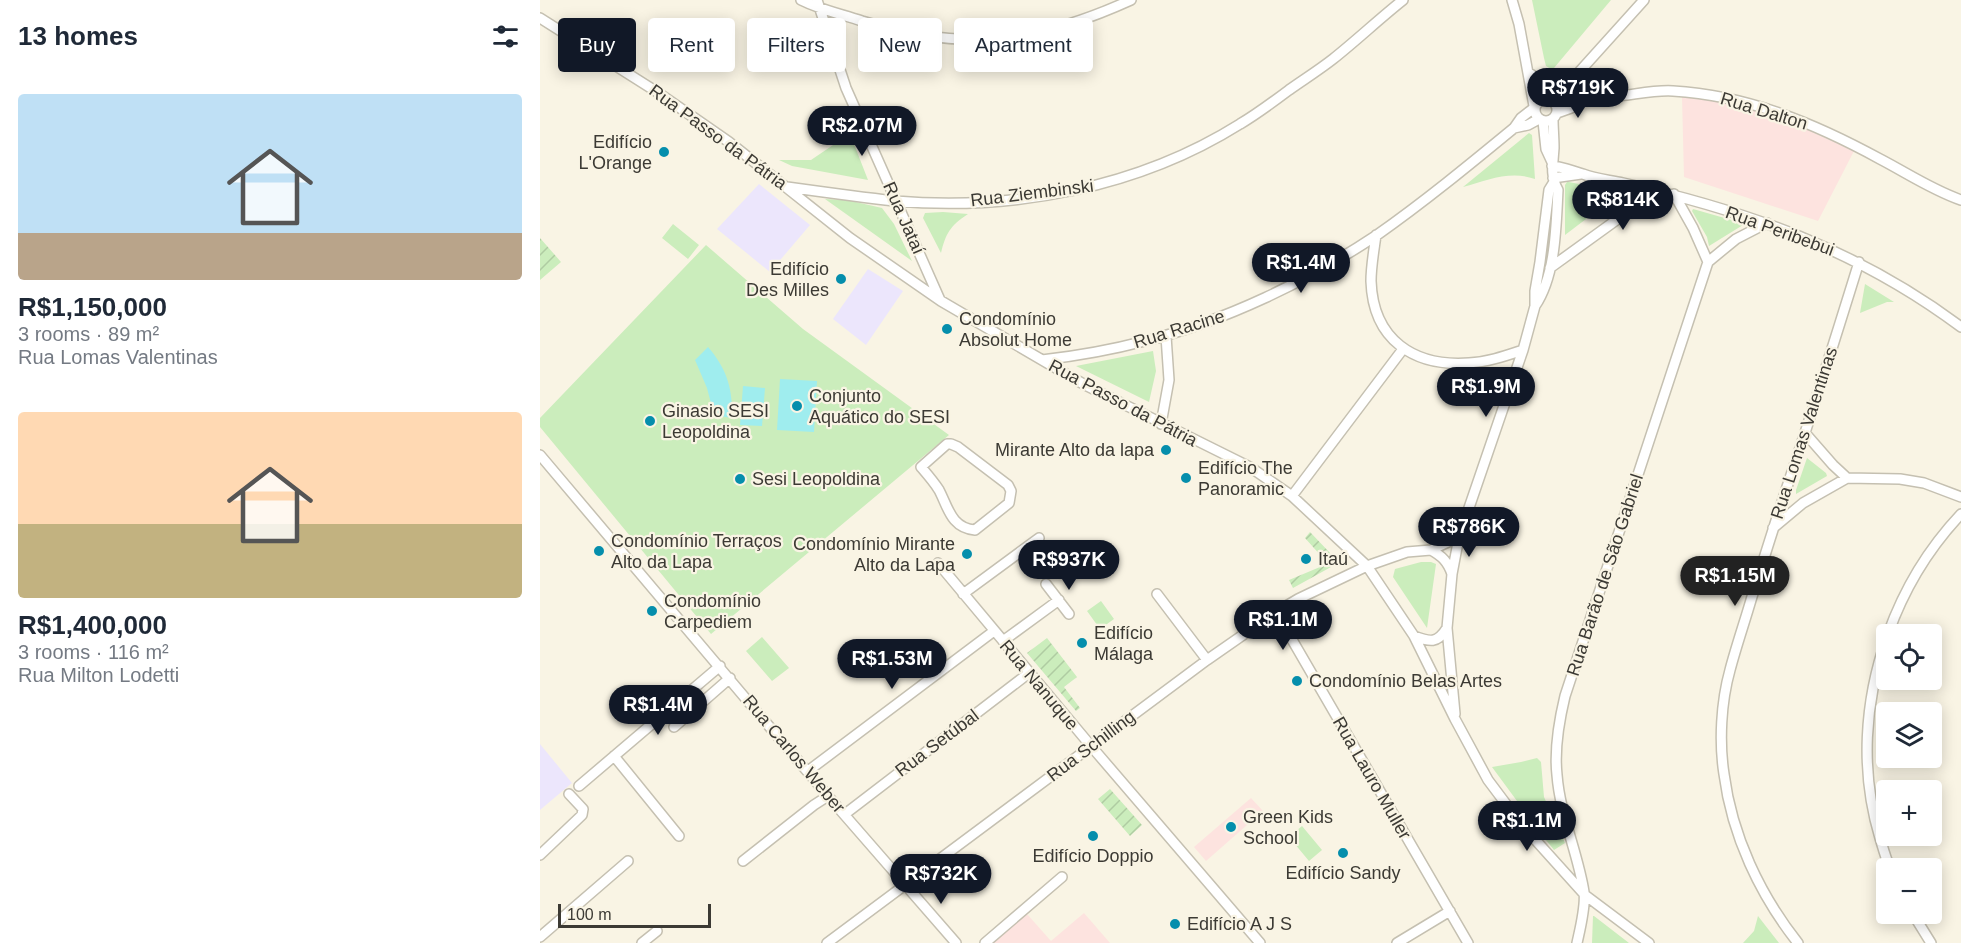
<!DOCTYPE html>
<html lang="en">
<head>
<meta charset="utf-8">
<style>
	:root { --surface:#fff; --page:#f2f2f3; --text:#1f2937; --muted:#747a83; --accent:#111827 }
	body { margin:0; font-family:Helvetica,sans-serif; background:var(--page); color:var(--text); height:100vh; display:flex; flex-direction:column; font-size:22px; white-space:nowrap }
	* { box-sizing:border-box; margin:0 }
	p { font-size:20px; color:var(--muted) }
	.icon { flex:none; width:33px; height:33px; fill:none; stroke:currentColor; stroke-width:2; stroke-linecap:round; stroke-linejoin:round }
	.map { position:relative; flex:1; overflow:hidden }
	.details { display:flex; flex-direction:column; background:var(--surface); width:540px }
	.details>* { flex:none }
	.hud { position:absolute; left:18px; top:18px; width:570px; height:54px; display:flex; gap:12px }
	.fabs { position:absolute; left:1336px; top:624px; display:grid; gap:12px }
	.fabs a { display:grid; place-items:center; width:66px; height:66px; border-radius:6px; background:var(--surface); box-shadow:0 3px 15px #0003; font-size:30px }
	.scale { position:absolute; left:18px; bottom:15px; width:153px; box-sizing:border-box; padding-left:6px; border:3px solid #3c3a34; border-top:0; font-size:16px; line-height:21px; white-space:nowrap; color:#3c3a34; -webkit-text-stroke:4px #f9f4e4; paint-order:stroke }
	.price { position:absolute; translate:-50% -51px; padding:0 14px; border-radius:21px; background:var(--accent); color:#fff; font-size:20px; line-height:39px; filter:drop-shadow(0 2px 3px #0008) }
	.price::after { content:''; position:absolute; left:50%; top:36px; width:18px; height:14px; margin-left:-9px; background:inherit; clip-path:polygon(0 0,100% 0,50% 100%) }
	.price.on { background:#222; color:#fff }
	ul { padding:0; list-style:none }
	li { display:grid; align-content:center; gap:12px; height:318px; padding:0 18px }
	li span { display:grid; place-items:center; height:186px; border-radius:6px; color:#555 }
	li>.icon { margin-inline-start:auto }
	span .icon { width:108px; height:108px; fill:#fffc; stroke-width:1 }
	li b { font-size:26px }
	h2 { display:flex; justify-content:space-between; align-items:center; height:72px; padding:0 18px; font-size:26px }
	.pill { padding:0 21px; border-radius:6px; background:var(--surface); box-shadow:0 3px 15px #0003; font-size:21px; line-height:54px }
	.pill.on { background:var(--accent); color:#fff }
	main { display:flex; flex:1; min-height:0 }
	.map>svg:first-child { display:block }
	.commercial { fill:#ece6fc }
	.education { fill:#fde3df }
	.green { fill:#cbedbc }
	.garden { fill:url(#garden-furrows) }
	.water { fill:#9fedee }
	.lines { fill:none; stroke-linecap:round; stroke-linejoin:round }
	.minor-casing { stroke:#c5c0b1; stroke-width:12 }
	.minor { stroke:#fff; stroke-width:9 }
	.poi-dot { fill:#058eac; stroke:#f9f4e4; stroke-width:2 }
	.labels { text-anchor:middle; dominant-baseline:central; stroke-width:4.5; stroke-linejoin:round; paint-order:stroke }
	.street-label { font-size:18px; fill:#3c3a34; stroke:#f9f4e4 }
	.poi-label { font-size:18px; fill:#3c3a34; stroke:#f9f4e4; text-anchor:start }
</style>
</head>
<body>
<main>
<section class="details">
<h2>13 homes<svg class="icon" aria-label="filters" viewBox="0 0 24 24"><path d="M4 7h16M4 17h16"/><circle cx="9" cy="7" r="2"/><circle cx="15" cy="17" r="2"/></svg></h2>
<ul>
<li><span style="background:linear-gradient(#bfe0f5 75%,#b9a48a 0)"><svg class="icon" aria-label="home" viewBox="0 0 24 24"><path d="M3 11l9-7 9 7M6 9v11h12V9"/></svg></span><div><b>R$1,150,000</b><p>3 rooms · 89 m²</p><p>Rua Lomas Valentinas</p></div></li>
<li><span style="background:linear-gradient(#ffd9b3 60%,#c2b280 0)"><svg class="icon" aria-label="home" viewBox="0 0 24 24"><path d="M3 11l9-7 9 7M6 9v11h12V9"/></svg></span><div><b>R$1,400,000</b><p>3 rooms · 116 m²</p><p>Rua Milton Lodetti</p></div></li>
</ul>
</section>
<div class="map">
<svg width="1421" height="943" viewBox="0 0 1421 943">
	<defs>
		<pattern id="garden-furrows" width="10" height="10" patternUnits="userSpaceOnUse" patternTransform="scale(1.5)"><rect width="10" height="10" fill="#cbedbc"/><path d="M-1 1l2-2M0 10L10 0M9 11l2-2" fill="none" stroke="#afcca2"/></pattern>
	</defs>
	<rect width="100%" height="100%" fill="#f9f4e4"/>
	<path class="commercial" d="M219,184L270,225L230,272L177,229Z
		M328,269L363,291L326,345L293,319Z
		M0,744L32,783L0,810Z"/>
	<path class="education" d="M1142,97L1192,102L1239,117L1314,151L1278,221L1144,177Z
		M711,798L723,811L666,861L654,847Z
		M544,913L570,943H453L487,914L511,941Z"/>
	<path class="green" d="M992,0H1071L1014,68L1011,69L1006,66L1004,58Z
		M305,121L328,180L252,166L239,160H271L299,141Z
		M989,133L992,135L995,179C971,170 947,180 923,187Z
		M1027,182H1029L1094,195L1050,216L1025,235V185Z
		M285,199L307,200L342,208L354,224L372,261Z
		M1153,209L1202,223L1203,225L1169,246L1167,237L1152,211Z
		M403,212L428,214C410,226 406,233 401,253L383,218L385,213Z
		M133,224L159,245L148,259L122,238Z
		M166,245L263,329L409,435L171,634L0,427V418Z
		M1325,284L1354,302H1347L1320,313Z
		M613,351L616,371L609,402L536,366Z
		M1267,458L1286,473L1287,476L1256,494V490Z
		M881,562H891L896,564L887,628L853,577L855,569Z
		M561,601L574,619L560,629L547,611Z
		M222,637L249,668L232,681L206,651Z
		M997,758L1001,762L1004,797L1025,843L1014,850L1002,835L952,767L981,762Z
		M762,826L782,850L769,861L749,837Z
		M1053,916H1054L1089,943H1052Z
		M1218,916L1239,943H1203L1214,931Z"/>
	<path class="garden" d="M0,238L21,262L0,280Z
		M770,532L791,554V567L753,588L749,580L780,567L783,563L782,557L765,538Z
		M507,638L537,677L524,687L540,708L536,711L487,653Z
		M570,789L602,825L590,836L558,799Z"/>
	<path class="water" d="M168,347C187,369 193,389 192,418L174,415L167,388L155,360Z
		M240,379L277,381L274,432L237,430Z
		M203,386L225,388L222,426L200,425Z"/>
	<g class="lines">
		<defs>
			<path id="minor" d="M261,0C281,10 301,14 322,21C425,52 494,44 591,0
				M277,0L306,88L400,300
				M972,0L979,24L994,106
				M0,18L117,92L189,142L310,238L401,301L545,385L710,467L752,496L827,566L874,636L915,719L948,780L981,824L1045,895L1109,943
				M989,73L1007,84L1032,79
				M995 110a11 11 0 1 1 22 0a11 11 0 1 1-22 0Z
				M1013,101L1104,0
				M1015,103C1038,96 1063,96 1087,95C1102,93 1118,90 1133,91C1207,95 1276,124 1340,159C1367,173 1392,190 1421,200
				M1017,113L1031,108L1046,98
				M1003,121L1006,149L1012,162
				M974,128L988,125L999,119
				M1012,166C1024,167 1032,171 1043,174C1055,179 1070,180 1083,183C1208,211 1318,250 1421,327
				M1013,178L1041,174
				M247,187C283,192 319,197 355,201C474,211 598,188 700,124C717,114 733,102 749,90C763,80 779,70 793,59C817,40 839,19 863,0
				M836,235C834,250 831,266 831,281C833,340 874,367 929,363C948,362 965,356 983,350
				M1168,262L1196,239L1227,223
				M1010,268L1093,208L1122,192
				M995,306C1016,275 1016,226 1018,190C1010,176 1013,163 1014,148C1014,138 1013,128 1013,119
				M502,360C536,356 571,350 605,341C685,321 768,281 837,235C884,202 929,165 974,128L981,118L994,108
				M621,424L629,380L626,336
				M1265,433L1293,465L1307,478L1360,479L1384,483L1421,497
				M407,444H411L418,447L468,485L471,491L469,503L435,530C411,528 408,507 399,490C394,482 387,474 381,467Z
				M0,455L288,796L416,943
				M752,496L863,349
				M1233,528L1263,503L1307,478
				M891,550C902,556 908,562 912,574
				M398,563L551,746L720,943
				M506,584L529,614
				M423,594L499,538
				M617,594L667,660
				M736,612L928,943
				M1348,634C1364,589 1388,549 1421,514
				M874,636C890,642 897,644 907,628
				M1347,637C1324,702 1320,772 1340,838C1343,848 1346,859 1350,868
				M463,641L519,600
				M915,714L907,628L912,574L919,537L983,350L995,306V291L1000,262L1009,190L1014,182
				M134,727L190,678
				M74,756L139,836
				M268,771L454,631
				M39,786L180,666
				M305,814L489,673
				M0,855L42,815L43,809L29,794
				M203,861L274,805L288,796
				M1373,914L1391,943
				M0,937L88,861
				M102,943L117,931
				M287,943L667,660L736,612L758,599L827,566L867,552L891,550L919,537
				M445,943L522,877
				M857,943L910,911
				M1037,943C1040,929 1046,906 1044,892C1038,853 1020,815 1017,775C1014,748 1019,721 1025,696L1168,262L1153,228L1134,194
				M1258,943C1220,895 1192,836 1184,774C1179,742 1181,702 1190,670C1196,647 1204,624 1211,600C1224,558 1237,516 1251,475C1275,404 1297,333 1319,262"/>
		</defs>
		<use href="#minor" class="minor-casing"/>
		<use href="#minor" class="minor"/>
	</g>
	<g class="poi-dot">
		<circle cx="124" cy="152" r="6"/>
		<circle cx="301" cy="279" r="6"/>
		<circle cx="407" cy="329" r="6"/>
		<circle cx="257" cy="406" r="6"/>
		<circle cx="110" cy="421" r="6"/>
		<circle cx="626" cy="450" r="6"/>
		<circle cx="646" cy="478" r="6"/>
		<circle cx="200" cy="479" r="6"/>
		<circle cx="59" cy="551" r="6"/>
		<circle cx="427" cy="554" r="6"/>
		<circle cx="766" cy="559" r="6"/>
		<circle cx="112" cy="611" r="6"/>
		<circle cx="542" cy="643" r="6"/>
		<circle cx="757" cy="681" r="6"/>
		<circle cx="691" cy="827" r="6"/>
		<circle cx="553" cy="836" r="6"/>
		<circle cx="803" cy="853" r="6"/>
		<circle cx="635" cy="924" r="6"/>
	</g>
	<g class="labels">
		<g class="street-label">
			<text transform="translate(1224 111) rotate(17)">Rua Dalton</text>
			<text transform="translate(178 137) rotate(36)">Rua Passo da Pátria</text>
			<text transform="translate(492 193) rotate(-7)">Rua Ziembinski</text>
			<text transform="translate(364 218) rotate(66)">Rua Jataí</text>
			<text transform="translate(1240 231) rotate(20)">Rua Peribebui</text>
			<text transform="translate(639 329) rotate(-17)">Rua Racine</text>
			<text transform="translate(583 403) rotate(28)">Rua Passo da Pátria</text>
			<text transform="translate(1264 433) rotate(-72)">Rua Lomas Valentinas</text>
			<text transform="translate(1065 575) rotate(-72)">Rua Barão de São Gabriel</text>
			<text transform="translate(499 685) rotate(50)">Rua Nanuque</text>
			<text transform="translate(397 743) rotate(-37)">Rua Setúbal</text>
			<text transform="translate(551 746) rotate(-37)">Rua Schilling</text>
			<text transform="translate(254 754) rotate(50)">Rua Carlos Weber</text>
			<text transform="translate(832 778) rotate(60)">Rua Lauro Muller</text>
		</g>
		<g class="poi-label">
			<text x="112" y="142" text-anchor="end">Edifício<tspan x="112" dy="21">L'Orange</tspan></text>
			<text x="289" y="269" text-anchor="end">Edifício<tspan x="289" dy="21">Des Milles</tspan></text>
			<text x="419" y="319">Condomínio<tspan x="419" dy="21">Absolut Home</tspan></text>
			<text x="269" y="396">Conjunto<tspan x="269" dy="21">Aquático do SESI</tspan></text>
			<text x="122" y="411">Ginasio SESI<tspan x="122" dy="21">Leopoldina</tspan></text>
			<text x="614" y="450" text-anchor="end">Mirante Alto da lapa</text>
			<text x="658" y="468">Edifício The<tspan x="658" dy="21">Panoramic</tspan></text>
			<text x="212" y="479">Sesi Leopoldina</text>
			<text x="71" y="541">Condomínio Terraços<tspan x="71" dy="21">Alto da Lapa</tspan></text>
			<text x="415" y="544" text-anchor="end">Condomínio Mirante<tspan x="415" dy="21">Alto da Lapa</tspan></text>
			<text x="778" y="559">Itaú</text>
			<text x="124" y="601">Condomínio<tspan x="124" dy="21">Carpediem</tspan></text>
			<text x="554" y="633">Edifício<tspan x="554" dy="21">Málaga</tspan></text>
			<text x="769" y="681">Condomínio Belas Artes</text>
			<text x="703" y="817">Green Kids<tspan x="703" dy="21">School</tspan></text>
			<text x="553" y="856" text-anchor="middle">Edifício Doppio</text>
			<text x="803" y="873" text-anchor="middle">Edifício Sandy</text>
			<text x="647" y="924">Edifício A J S</text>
		</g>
	</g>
</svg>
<div class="fabs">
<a><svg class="icon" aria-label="locate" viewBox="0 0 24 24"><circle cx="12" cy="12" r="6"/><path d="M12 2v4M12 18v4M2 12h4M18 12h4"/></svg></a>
<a><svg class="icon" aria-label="layers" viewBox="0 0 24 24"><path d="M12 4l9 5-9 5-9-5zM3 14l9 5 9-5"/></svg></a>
<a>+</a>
<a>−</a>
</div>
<div class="scale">100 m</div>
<b class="price" style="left:1038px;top:119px">R$719K</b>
<b class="price" style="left:322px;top:157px">R$2.07M</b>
<b class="price" style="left:1083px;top:231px">R$814K</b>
<b class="price" style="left:761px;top:294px">R$1.4M</b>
<b class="price" style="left:946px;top:418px">R$1.9M</b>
<b class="price" style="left:929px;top:558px">R$786K</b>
<b class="price" style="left:529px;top:591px">R$937K</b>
<b class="price on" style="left:1195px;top:607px">R$1.15M</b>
<b class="price" style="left:743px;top:651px">R$1.1M</b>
<b class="price" style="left:352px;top:690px">R$1.53M</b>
<b class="price" style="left:118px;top:736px">R$1.4M</b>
<b class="price" style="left:987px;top:852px">R$1.1M</b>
<b class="price" style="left:401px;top:905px">R$732K</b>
<div class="hud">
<a class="pill on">Buy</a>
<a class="pill">Rent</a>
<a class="pill">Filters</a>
<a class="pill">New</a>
<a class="pill">Apartment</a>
</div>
</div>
</main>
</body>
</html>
